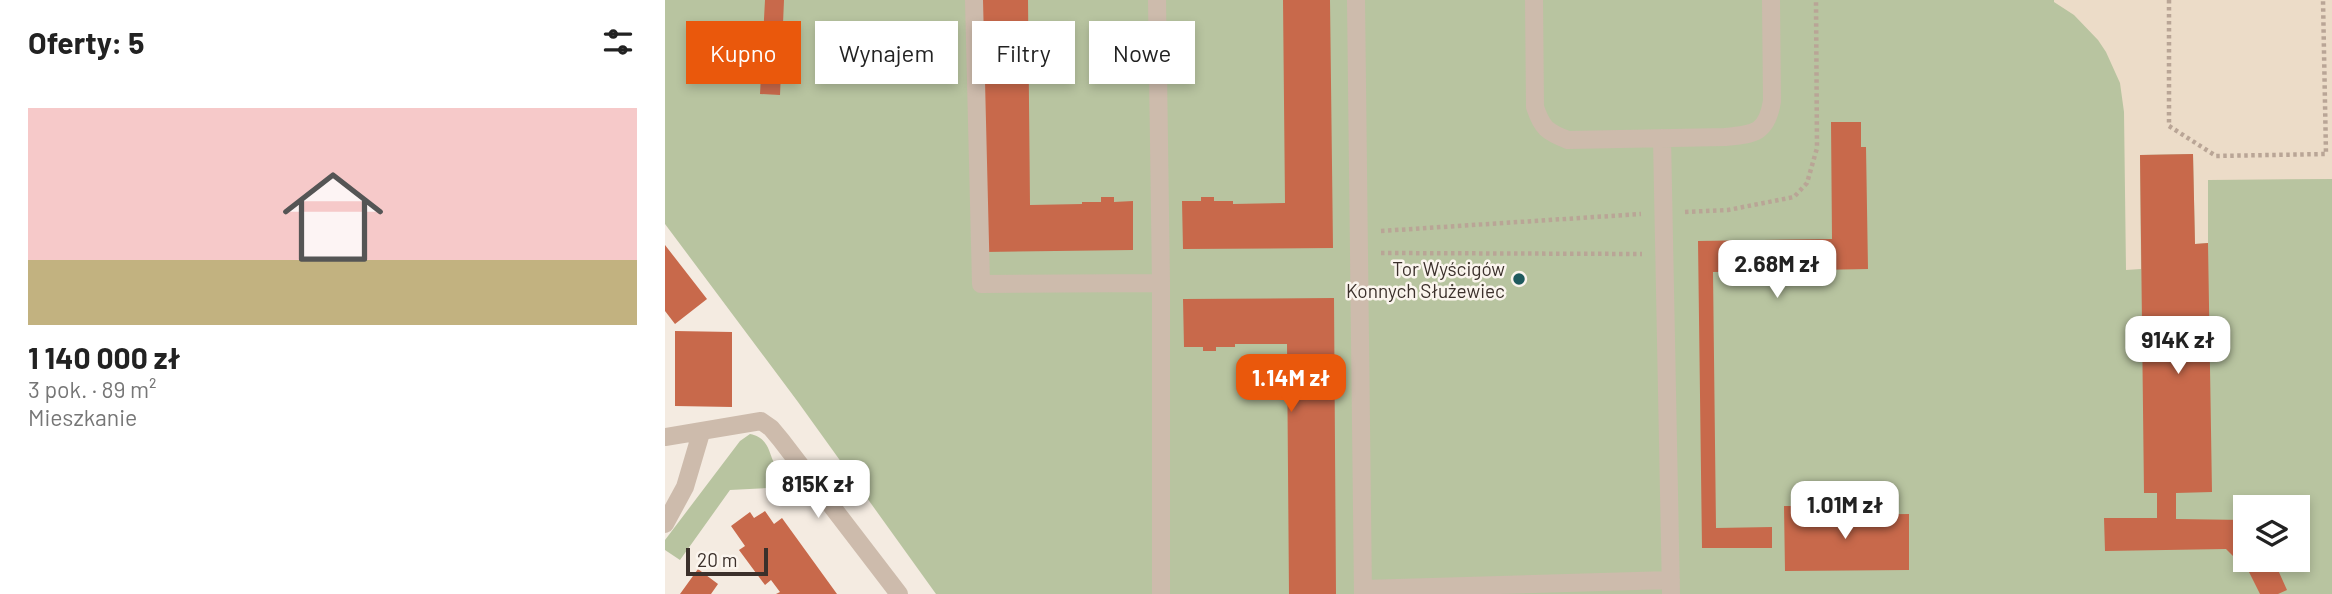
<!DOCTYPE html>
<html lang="pl">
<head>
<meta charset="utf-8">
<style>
	:root { --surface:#fff; --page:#f6f6f6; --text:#222; --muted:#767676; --line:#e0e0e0; --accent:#ea580c }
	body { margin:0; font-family:Barlow,sans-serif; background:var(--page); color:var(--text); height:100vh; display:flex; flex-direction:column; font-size:26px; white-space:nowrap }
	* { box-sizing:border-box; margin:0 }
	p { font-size:23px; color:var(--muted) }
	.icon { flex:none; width:38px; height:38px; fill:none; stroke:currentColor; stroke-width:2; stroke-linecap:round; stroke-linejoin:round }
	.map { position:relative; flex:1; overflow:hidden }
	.side { display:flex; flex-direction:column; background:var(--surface); width:665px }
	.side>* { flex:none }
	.guide { position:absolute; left:21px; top:21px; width:665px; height:63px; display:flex; gap:14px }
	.buttons { position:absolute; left:1568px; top:495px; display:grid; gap:14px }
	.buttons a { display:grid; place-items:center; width:77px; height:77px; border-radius:0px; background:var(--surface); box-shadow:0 4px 10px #0003; font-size:35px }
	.scale { position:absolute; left:21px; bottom:18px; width:82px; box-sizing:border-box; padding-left:7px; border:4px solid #3b302b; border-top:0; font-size:19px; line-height:24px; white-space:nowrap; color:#3b302b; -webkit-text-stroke:5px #fbf5ee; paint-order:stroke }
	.price { position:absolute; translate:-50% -60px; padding:0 16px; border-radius:14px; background:#fff; color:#222; font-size:23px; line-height:46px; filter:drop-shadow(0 2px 4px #0008) }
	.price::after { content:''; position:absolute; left:50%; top:42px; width:21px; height:16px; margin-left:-10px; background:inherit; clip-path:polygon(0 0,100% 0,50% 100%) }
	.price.current { background:var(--accent); color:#fff }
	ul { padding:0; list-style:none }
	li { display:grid; align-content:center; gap:14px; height:371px; padding:0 28px }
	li+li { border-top:2px solid var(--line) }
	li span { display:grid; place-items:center; height:217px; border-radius:0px; color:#555 }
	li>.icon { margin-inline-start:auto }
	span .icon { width:126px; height:126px; fill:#fffc; stroke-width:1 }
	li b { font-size:30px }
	h2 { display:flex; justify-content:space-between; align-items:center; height:84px; padding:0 28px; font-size:30px }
	.chip { padding:0 24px; border-radius:0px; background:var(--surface); box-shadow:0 4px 10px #0003; font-size:24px; line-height:63px }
	.chip.current { background:var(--accent); color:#fff }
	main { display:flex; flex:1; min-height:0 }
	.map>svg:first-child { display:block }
	.green { fill:#b8c4a0; fill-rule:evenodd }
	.plaza { fill:#ecdcc8 }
	.building { fill:#c8694b }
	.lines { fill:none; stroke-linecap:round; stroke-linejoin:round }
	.path { stroke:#b9a596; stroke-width:4.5; stroke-dasharray:3.5 3.5; stroke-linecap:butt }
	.minor { stroke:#cdbbac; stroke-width:18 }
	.poi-dot { fill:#1f5a5e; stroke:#fbf5ee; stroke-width:2.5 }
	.labels { text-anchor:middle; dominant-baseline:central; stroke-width:5; stroke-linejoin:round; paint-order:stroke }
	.poi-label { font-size:19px; fill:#3b302b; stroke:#fbf5ee; text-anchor:end }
</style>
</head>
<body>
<main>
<section class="side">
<h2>Oferty: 5<svg class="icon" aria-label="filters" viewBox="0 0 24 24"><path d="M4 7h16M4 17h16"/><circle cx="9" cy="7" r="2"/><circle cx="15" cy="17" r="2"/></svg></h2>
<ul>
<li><span style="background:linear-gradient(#f6c9c9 70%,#c2b280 0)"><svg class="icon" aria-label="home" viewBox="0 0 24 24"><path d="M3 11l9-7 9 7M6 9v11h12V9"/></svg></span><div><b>1 140 000 zł</b><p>3 pok. · 89 m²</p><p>Mieszkanie</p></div></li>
</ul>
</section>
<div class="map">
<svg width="1667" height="594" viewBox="0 0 1667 594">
	<rect width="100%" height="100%" fill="#f4ebe1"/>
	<path class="green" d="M0,0H1667V594H271L133,402L0,224ZM1580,508H1633V560H1580Z
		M85,434C104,438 103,451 110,465C113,473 118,480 122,487L65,490L15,560L0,550V540L75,441Z"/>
	<path class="plaza" d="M1389,0H1667V179L1543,180V243L1530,244L1528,154L1475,155L1476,269L1461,270L1459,112L1455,83L1441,52L1433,40L1409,15L1389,2Z"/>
	<path class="building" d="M100,0H119L115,95L95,94Z
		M316,0H363L365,205L417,204V202H436V197H449V202L468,201V250L319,252Z
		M618,0H665L668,248L518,249L517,201H536V197H549V201H568V204L620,203Z
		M1166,122H1196V147H1201L1203,269L1048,272L1051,528L1107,527V548H1037L1033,241L1167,239Z
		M1528,154L1530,244L1543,243L1547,492L1511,493V519L1580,520V560H1606L1613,570L1622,590L1613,594H1595L1584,572L1561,549L1440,551L1439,518H1492V493H1479L1475,155Z
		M0,245L42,299L10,324L0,311Z
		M669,298L671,594H624L622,344H570V347H551V351H538V347H519L518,299Z
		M10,331L67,332V407L10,406Z
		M1119,506H1169V515L1244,514V570L1120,571Z
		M100,511L109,524L117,518L172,594H111L115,592L106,580L100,585L74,550L80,546L66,526L85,512L89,518Z
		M33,569L53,584L46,594H15Z"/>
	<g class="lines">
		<path class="path" d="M1504,0V126L1551,156L1661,154L1658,0
			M1020,212L1063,210L1129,197L1142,183L1152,148L1151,0
			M716,231L976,214
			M716,253L977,254"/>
		<path class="minor" d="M309,0L316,284L496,283
			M492,0L496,283V594
			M691,0L698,594
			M869,0L870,107C877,128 882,132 903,140L1060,137C1090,134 1102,133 1107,101L1106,0
			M997,138L1006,594
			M0,437L96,421L106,428L116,440L234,594
			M0,524L20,487L36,433
			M698,589L1006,580"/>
	</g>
	<circle class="poi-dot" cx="854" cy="279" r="7"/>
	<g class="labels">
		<g class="poi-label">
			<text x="840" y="268">Tor Wyścigów<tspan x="840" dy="22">Konnych Służewiec</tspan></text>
		</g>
	</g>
</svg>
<div class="buttons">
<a><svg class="icon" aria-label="layers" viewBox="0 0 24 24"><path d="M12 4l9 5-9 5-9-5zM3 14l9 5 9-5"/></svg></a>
</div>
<div class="scale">20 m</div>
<b class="price" style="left:1112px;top:300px">2.68M zł</b>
<b class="price" style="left:1513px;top:376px">914K zł</b>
<b class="price current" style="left:626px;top:414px">1.14M zł</b>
<b class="price" style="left:153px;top:520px">815K zł</b>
<b class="price" style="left:1180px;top:541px">1.01M zł</b>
<div class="guide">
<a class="chip current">Kupno</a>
<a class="chip">Wynajem</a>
<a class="chip">Filtry</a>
<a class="chip">Nowe</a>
</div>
</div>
</main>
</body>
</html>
